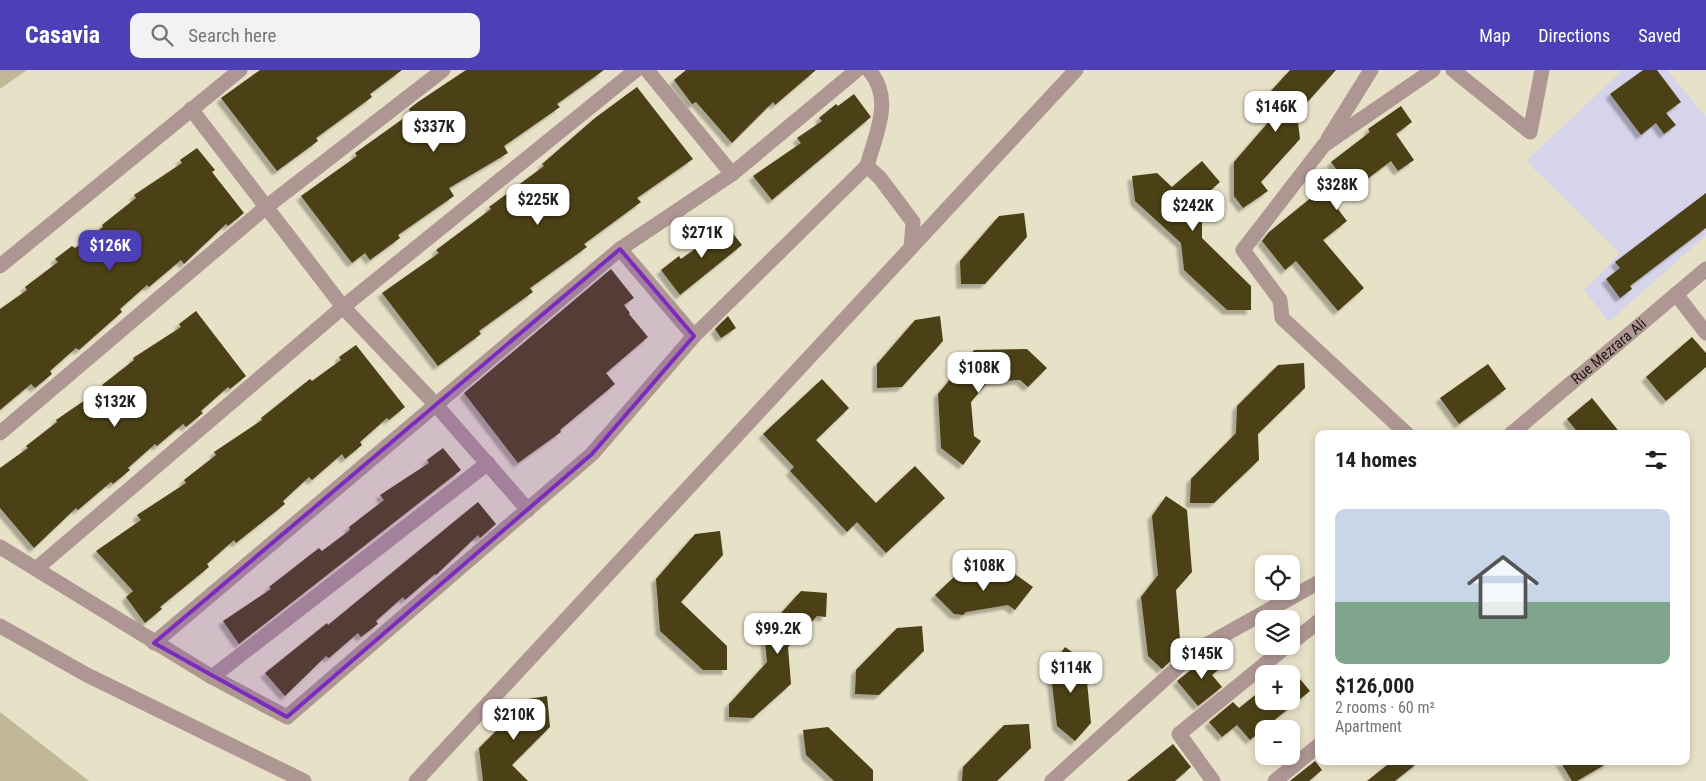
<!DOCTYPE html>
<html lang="en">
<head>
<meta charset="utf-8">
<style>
	:root { --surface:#fff; --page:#f2f2f2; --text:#202124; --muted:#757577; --accent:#4d3fb6 }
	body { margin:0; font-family:"Roboto Condensed",sans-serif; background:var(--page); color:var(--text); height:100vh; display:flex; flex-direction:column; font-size:19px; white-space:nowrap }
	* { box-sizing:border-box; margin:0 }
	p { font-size:16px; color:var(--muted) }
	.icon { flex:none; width:28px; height:28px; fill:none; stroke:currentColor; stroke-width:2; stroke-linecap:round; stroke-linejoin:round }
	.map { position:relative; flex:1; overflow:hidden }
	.panel { position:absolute; left:1315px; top:360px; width:375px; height:335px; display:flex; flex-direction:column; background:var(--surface); border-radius:10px; box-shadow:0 2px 8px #0003 }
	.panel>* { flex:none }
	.buttons { position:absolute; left:1255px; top:485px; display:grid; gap:10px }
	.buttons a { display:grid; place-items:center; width:45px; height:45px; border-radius:10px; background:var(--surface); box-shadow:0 2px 8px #0003; font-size:25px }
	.price { position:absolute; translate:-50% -42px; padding:0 11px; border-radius:10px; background:#fff; color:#222; font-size:16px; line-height:32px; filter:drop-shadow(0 1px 2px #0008) }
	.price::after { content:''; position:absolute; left:50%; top:30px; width:15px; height:11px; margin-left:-8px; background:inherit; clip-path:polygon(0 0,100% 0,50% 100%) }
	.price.active { background:var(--accent); color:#fff }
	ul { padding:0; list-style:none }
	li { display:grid; align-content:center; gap:10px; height:265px; padding:0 20px }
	li span { display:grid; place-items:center; height:155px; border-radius:10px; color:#555 }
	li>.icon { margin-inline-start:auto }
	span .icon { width:90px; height:90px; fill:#fffc; stroke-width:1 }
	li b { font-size:21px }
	h2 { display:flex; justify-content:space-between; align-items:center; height:60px; padding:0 20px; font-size:21px }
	header { display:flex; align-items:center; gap:30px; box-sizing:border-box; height:70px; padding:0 25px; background:var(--accent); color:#fff }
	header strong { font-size:24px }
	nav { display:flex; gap:28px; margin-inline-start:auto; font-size:18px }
	.search { width:350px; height:45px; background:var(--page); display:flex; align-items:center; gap:12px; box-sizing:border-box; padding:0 18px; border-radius:10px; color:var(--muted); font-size:19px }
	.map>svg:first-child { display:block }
	.education { fill:#d6d4ea }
	.green { fill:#c1b897 }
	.building { fill:#4c4013; filter:url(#shadow) }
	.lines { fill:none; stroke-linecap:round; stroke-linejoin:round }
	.street { stroke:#ae9693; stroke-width:15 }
	.marked { fill:#7b2cbf; fill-opacity:0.2; stroke:#7b2cbf; stroke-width:4; stroke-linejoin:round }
	.labels { text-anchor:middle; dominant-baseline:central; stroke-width:5; stroke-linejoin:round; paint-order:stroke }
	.street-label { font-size:15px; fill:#1b1910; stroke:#f5eed5 }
</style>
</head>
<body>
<header>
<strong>Casavia</strong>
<div class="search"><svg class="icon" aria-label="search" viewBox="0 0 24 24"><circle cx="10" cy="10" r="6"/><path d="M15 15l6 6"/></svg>Search here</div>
<nav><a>Map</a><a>Directions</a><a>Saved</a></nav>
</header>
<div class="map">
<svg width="1706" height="711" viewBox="0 0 1706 711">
	<defs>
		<filter id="shadow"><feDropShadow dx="-4.5" dy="4.5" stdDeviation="1" flood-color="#0004"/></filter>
	</defs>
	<rect width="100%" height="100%" fill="#e7e1c8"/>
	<path class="education" d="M1623,0H1667L1706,47V165L1609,252L1584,220L1620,183L1526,91Z"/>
	<path class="green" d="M0,0H27L0,19Z
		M0,642L89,711H0Z"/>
	<path class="building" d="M260,0H402L370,24L372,27L316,68L318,71L277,101L221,28Z
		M466,0H604L557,34L560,37L504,76L508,83L449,118L454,126L398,165L400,168L370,190L365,183L352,193L301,126L357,86L355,83L411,43L409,39L418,32Z
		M686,0H816L775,35L773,32L732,73L696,32L692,34L674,10Z
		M1290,0H1336L1297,44L1300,69L1261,112L1268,121L1243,138L1234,126V92L1272,48L1271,21Z
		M1643,0H1657L1681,32L1666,43L1676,55L1664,64L1656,53L1641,65L1610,24Z
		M637,17L693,89L637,128L641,132L584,174L587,177L530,218L533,222L479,261L481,264L438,296L382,223L439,183L436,180L491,139L489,137L544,96L542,94L595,48Z
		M854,24L871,47L772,130L753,106L801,73L797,68L822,51L819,48L836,34L838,36Z
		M1401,36L1412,52L1396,64L1414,90L1398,101L1391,91L1334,134L1347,151L1323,170L1364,218L1338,241L1296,191L1285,200L1262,171L1269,162L1340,104L1331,92L1370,62L1368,59Z
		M197,78L215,100L212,102L244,143L228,156L226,154L184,194L181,190L149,217L147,215L120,239L122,242L79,280L76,278L50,301L52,304L35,318L31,314L0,340V239L27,220L25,217L58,192L55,189L72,176L75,178L103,157L102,155L136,128L134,125L182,93L180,90Z
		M1202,91L1220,112L1192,137L1202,146V168L1251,216V240H1227L1184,200L1181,173L1135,131L1132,106L1157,103L1172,117Z
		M1706,123V158L1630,216L1632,219L1620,228L1606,209L1620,198L1615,192Z
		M1024,143L1027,167L985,214H961L960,191L999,146Z
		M724,152L742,175L680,225L661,200L679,186L681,189L710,168L708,165Z
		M611,199L634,228L624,235L630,243L629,244L648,267L606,303L615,314L560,360L561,362L518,393L464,323Z
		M196,241L246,306L230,319L228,317L201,341L203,343L186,357L183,354L157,376L155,374L128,398L130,400L113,414L111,412L78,440L76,438L34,478L0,438V398L28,378L26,376L57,352L56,350L104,317L102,315L134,290L133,288L181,257L179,254Z
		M728,246L736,258L721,268L715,259Z
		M940,246L943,271L902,317L877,318V294L915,250Z
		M1692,267L1706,283V297L1666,331L1646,307Z
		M356,275L405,337L389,350L387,348L360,372L362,375L345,389L342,384L312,410L309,407L283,431L285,434L236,473L234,470L207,494L209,497L160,537L162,539L145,553L126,527L133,521L96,481L141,450L137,445L186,413L184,410L216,385L214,382L262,350L261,348L310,309L312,311L341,290L339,287Z
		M1027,279L1047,298L1028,317L1020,310L988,312L971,332L974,366L981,371L963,395L941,378L938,324L974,280Z
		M1304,293L1305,318L1258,364L1259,390L1214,433H1190L1191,409L1236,363L1237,336L1278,295Z
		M1488,294L1506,319L1459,354L1440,328Z
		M822,309L849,338L816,370L876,433L915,396L945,428L886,483L857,452L847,462L790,401L794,397L763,364Z
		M1592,328L1621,364H1579L1567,349Z
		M443,378L461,400L239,574L223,551L271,519L269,517L319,478L322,481L350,460L349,457L384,430L380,425L429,393L427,390Z
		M1166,426L1187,440L1192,502L1176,520L1181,581L1162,599L1148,586L1141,527L1158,505L1152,446Z
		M478,432L496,454L480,468L478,465L436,505L435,504L405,530L403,527L376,551L378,554L361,567L358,563L329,588L326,586L285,626L265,603L327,553L328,555Z
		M720,461L723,485L681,532L727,576V600H703L660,561L656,509L695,464Z
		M1012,502L1033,517L1015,540L1008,535L966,542L963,545L954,544L935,525L954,507Z
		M801,521L827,523L826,547L817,546L788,577L791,614L753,648L729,647V634L767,592L764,562Z
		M922,556L924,581L879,625L855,624L856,600L897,558Z
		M1065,577L1085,591L1091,653L1075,671L1057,656L1050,597Z
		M1213,582L1224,595L1212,605L1222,617L1198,636L1177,611Z
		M1290,597L1310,621L1250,670L1237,655L1222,667L1209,652L1233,632L1239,638L1264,618V631H1291V604H1281Z
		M547,626L550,657L512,695L528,711H483L479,678L528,629Z
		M1029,654L1031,678L997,711H962L963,697L1004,655Z
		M828,657L873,700V711H834L806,685L803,660Z
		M1173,674L1191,697L1175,711H1127Z
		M1315,691L1322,700L1309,711H1290Z
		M1392,691H1420L1395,711H1367Z
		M1560,691H1611L1577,711H1572Z"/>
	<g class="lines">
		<g class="street">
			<path d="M647,0L732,104"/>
			<path d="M1453,0L1530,62L1542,0"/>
			<path d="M191,39L343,237L435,334L528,440"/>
			<path d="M1328,69L1371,0"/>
			<path d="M867,96C876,63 894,29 869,0"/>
			<path d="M620,179L694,266"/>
			<path d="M0,196L240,0"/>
			<path d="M1676,224L1706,263"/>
			<path d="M0,363L265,138L443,0"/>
			<path d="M1407,364L1282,248L1280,230L1243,180L1324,75L1433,0"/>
			<path id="s1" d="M1511,364L1706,199"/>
			<path d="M0,477L212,607L488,393"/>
			<path d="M37,498L343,237L636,0"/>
			<path d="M0,556L87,605L304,711"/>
			<path d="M154,573L620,179L732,104L857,0"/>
			<path d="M1291,573L1319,551"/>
			<path d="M212,607L287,647L592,384L694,266L867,96L880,108L913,152L911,178"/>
			<path d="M416,711L1076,0"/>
			<path d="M1052,711L1197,580L1319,512"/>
			<path d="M1213,711L1179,664L1287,576"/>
			<path d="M1275,711L1319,675"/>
		</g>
	</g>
	<path class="marked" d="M620,179L694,266L592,384L287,647L154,573Z"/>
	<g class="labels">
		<g class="street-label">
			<text stroke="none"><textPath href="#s1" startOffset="128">Rue Mezrara Ali</textPath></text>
		</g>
	</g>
</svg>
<div class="buttons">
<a><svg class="icon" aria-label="locate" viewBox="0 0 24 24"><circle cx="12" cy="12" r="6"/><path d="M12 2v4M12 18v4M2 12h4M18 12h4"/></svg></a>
<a><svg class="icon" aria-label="layers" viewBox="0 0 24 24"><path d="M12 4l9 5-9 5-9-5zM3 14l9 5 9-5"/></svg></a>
<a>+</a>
<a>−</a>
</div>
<b class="price" style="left:1276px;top:63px">$146K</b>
<b class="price" style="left:434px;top:83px">$337K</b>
<b class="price" style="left:1337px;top:141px">$328K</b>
<b class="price" style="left:538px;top:156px">$225K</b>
<b class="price" style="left:1193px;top:162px">$242K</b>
<b class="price" style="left:702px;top:189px">$271K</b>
<b class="price active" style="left:110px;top:202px">$126K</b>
<b class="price" style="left:979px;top:324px">$108K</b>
<b class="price" style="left:115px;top:358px">$132K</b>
<b class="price" style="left:984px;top:522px">$108K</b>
<b class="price" style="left:778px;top:585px">$99.2K</b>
<b class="price" style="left:1202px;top:610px">$145K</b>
<b class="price" style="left:1071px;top:624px">$114K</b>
<b class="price" style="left:514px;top:671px">$210K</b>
<section class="panel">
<h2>14 homes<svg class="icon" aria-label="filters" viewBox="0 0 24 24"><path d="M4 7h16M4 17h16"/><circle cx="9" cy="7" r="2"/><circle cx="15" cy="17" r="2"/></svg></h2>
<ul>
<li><span style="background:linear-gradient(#c9d6e8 60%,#7fa58c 0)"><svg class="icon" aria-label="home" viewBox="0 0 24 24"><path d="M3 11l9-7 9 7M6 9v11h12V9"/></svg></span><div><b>$126,000</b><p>2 rooms · 60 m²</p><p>Apartment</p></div></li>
</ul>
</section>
</div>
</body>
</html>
